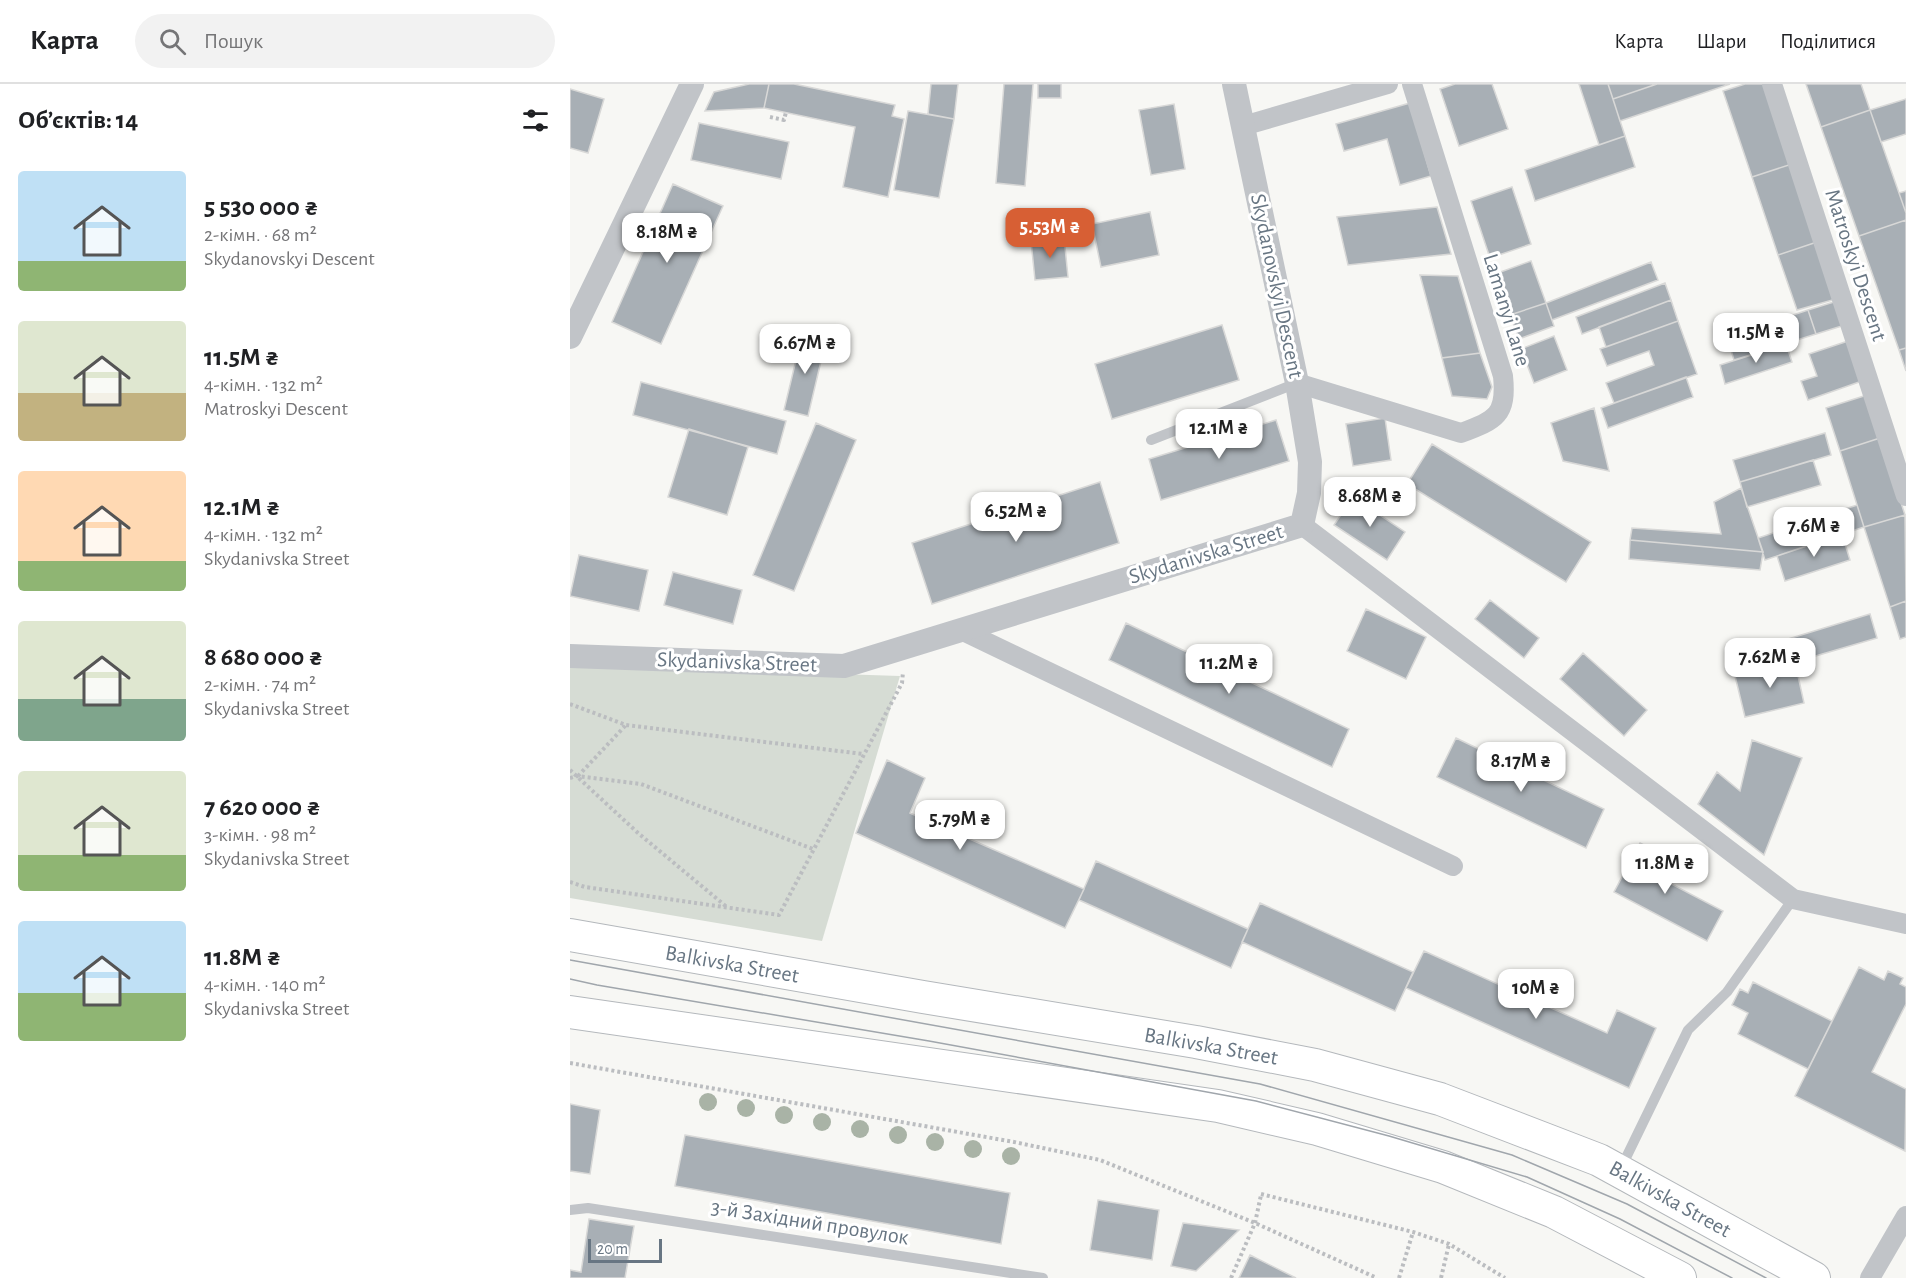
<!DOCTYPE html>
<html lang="uk">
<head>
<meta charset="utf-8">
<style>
	:root { --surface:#fff; --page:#f2f2f2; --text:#202124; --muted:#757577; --line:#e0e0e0; --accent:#d75f34 }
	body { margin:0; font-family:"Alegreya Sans",sans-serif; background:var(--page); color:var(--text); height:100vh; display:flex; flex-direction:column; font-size:22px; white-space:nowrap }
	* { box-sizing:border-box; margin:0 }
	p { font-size:20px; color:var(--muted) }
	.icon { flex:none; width:33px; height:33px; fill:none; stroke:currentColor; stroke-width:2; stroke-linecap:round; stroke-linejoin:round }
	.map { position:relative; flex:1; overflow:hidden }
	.sheet { display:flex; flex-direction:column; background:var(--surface); width:570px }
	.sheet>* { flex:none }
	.scale { position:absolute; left:18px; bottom:15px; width:74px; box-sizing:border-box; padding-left:6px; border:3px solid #687683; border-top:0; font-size:16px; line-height:21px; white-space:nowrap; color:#687683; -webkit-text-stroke:4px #fff; paint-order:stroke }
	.price { position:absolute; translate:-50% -51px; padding:0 14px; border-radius:12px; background:#fff; color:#222; font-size:20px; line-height:39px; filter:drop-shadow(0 2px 3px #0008) }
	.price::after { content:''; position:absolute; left:50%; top:36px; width:18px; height:14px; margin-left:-9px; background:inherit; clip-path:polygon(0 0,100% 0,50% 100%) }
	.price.active { background:var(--accent); color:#fff }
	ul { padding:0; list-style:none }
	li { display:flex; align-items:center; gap:18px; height:150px; padding:0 18px }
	li span { display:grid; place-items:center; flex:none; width:168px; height:120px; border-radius:6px; color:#555 }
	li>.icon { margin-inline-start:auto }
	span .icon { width:72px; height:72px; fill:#fffc; stroke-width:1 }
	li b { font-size:26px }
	h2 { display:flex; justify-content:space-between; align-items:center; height:72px; padding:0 18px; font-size:26px }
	header { display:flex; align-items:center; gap:36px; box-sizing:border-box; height:84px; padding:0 30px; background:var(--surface); border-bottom:2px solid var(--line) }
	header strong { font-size:28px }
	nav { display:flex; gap:33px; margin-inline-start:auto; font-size:21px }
	.search { width:420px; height:54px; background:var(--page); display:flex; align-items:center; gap:15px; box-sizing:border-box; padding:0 21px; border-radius:33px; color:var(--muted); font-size:22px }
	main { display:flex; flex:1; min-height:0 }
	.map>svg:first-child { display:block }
	.green { fill:#d6dcd4 }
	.building { fill:#a8afb5; stroke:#d8d8d7; stroke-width:1.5 }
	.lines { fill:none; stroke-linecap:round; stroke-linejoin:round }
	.primary-casing { stroke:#b4b8bc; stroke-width:34 }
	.path { stroke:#bbbdc0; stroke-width:4; stroke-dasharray:3 3; stroke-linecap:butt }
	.service { stroke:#c1c4c8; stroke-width:10 }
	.minor { stroke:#c1c4c8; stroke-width:20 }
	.tertiary { stroke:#c1c4c8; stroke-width:24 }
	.primary { stroke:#fff; stroke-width:32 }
	.tram { stroke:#a0a6ac; stroke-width:1.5 }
	.tree { fill:#a9b3a6 }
	.labels { text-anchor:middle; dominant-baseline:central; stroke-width:6; stroke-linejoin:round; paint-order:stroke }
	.street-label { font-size:22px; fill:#687683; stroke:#fff }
</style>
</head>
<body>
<header>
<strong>Карта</strong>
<div class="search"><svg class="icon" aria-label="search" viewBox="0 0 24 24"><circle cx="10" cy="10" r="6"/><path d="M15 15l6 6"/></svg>Пошук</div>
<nav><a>Карта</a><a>Шари</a><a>Поділитися</a></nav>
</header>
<main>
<section class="sheet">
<h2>Об’єктів: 14<svg class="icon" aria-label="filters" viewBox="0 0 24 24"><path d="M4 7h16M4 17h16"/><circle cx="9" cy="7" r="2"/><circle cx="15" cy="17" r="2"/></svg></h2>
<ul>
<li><span style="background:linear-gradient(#bfe0f5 75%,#8fb573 0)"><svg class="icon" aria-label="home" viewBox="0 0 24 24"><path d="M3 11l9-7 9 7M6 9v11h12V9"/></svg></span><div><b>5 530 000 ₴</b><p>2-кімн. · 68 m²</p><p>Skydanovskyi Descent</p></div></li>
<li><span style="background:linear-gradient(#dfe7d0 60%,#c2b280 0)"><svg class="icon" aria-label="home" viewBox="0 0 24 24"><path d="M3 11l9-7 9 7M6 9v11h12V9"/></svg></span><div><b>11.5M ₴</b><p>4-кімн. · 132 m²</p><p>Matroskyi Descent</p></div></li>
<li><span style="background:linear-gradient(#ffd9b3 75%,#8fb573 0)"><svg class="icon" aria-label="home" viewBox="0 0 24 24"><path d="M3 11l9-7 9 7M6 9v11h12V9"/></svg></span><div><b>12.1M ₴</b><p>4-кімн. · 132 m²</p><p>Skydanivska Street</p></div></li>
<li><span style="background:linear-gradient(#dfe7d0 65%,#7fa58c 0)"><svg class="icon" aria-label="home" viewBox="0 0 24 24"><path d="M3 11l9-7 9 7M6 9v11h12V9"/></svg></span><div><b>8 680 000 ₴</b><p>2-кімн. · 74 m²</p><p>Skydanivska Street</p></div></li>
<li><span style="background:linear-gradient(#dfe7d0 70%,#8fb573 0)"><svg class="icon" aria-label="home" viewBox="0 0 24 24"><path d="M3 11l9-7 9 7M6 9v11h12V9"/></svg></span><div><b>7 620 000 ₴</b><p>3-кімн. · 98 m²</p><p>Skydanivska Street</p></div></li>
<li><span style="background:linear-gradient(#bfe0f5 60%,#8fb573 0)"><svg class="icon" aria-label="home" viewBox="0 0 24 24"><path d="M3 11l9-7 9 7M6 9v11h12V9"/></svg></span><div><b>11.8M ₴</b><p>4-кімн. · 140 m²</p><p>Skydanivska Street</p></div></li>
</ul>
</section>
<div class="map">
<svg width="1336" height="1194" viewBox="0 0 1336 1194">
	<rect width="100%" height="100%" fill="#f7f7f4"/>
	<path class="green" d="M0,581L330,592L252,857L0,814Z"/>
	<path class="building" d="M179,0H199L194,24L135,27L144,8Z
		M199,0H224L325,21L322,32L334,35L318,113L273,103L285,43L194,24Z
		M361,0H388L384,35L358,30Z
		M434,0H463L455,102L426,99Z
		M468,0H491V14H468Z
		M885,0H922L938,45L889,62L870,5Z
		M1009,0H1038L1055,52L1029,61Z
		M1038,0H1087L1043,15Z
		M1087,0H1160L1050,37L1043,15Z
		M1175,0H1198L1225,79L1182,93L1153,7Z
		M1236,0H1291L1300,26L1251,43Z
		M0,5L34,15L18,69L0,64Z
		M1336,15V50L1311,58L1300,26Z
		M840,19L861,92L830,101L817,55L774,67L766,40Z
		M604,20L615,85L581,91L569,26Z
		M1300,26L1336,129V136L1289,152L1251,43Z
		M338,27L384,35L369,114L324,106Z
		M129,39L219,58L211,95L121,76Z
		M1055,52L1065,83L965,117L955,86Z
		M1225,79L1250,157L1208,171L1182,93Z
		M103,100L153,122L91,260L42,238Z
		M942,103L961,160L920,174L901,117Z
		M1336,107V129L1329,109Z
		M867,123L881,170L778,181L767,133Z
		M580,128L589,171L531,183L522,140Z
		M1336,136V264L1329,266L1289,152Z
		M494,153L498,193L465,196L461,157Z
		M1250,157L1266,215L1227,226L1208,171Z
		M961,177L976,219L940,231L925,190Z
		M1081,178L1088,196L982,236L976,219Z
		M850,191L888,192L910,269L872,274Z
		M1095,199L1101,216L1012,250L1006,233Z
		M1101,216L1108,237L1036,263L1029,243Z
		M1267,217L1275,241L1246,250L1238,226Z
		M976,219L984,242L949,255L940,231Z
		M1238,226L1246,250L1164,276L1157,253Z
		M1108,237L1127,290L1044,319L1036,299L1084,281L1079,267L1037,282L1030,265Z
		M652,241L669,296L542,335L525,280Z
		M232,251L256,256L238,332L214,326Z
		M984,252L997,286L964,299L951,265Z
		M1278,257L1292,297L1238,316L1231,297L1247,292L1239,270Z
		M1216,260L1222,278L1155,300L1150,281Z
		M1336,264V287L1329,266Z
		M910,269L922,303L917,315L882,312L872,274Z
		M1116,293L1123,313L1038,344L1031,324Z
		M71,298L216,337L207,370L63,331Z
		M1297,311L1310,354L1270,367L1256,324Z
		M1024,324L1039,387L993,377L981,339Z
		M815,334L821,376L783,382L776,340Z
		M706,336L719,377L591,416L579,375Z
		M246,339L286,356L224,507L183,491Z
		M119,345L178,363L157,431L98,413Z
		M1255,349L1261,371L1170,398L1163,376Z
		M1310,354L1335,431L1294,443L1270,367Z
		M862,360L1021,458L996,498L837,400Z
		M1243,376L1251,401L1177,423L1170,398Z
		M530,398L549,459L362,520L342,459Z
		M1171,404L1193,468L1060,456L1062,444L1151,450L1144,418Z
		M783,413L835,448L817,476L764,441Z
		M1287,421L1294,443L1195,476L1188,454Z
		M1335,431L1336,517L1320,523L1294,443Z
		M1272,450L1280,476L1215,497L1207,472Z
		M1060,456L1193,468L1190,486L1059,475Z
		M9,471L78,486L69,527L0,512Z
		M103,488L172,506L163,540L94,521Z
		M920,516L969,554L954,574L905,535Z
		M1336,517V553L1330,555L1320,523Z
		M796,525L856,553L836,595L777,567Z
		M1300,530L1307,554L1225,578L1218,555Z
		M556,539L779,645L762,683L539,576Z
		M1013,569L1077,626L1054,652L990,595Z
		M1225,578L1234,619L1175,633L1165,592Z
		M886,654L1034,725L1016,764L867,693Z
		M1182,656L1232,674L1194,771L1128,720L1147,688L1170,707Z
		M317,676L355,694L340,729L514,805L495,844L286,749Z
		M1070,759L1096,773L1086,792L1153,827L1137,857L1044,808Z
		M526,777L678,845L661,884L509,816Z
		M690,819L843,888L825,927L672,858Z
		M854,867L1037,949L1047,926L1086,944L1059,1004L836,904Z
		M1289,883L1314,896L1318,887L1333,894L1330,900L1336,903V920L1302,988L1336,1005L1335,1067L1225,1012Z
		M1183,898L1262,937L1238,985L1168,950L1178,929L1162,921L1170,905L1178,909Z
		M0,1020L30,1026L20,1090L0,1087Z
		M115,1051L440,1109L431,1160L105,1102Z
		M528,1116L589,1126L582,1176L520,1166Z
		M19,1135L64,1142L55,1194H0V1186L11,1188Z
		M613,1139L669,1146L626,1187L601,1182Z
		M680,1171L726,1194H669Z"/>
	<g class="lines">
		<defs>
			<path id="primary" d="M0,851L353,913L626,958L745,981L870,1015L1029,1076L1244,1194
				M0,928L648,1022L747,1045L873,1083L984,1128L1110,1194"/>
		</defs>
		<use href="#primary" class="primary-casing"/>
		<path class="path" d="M200,33L214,36L216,28
			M0,620L56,641L293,670
			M0,686L68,749L158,824
			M8,692L56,641
			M0,694L7,692L71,700L243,765
			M0,798L15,803L209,831L332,599L333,588
			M0,979L444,1058L530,1076L685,1139L807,1194
			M691,1110L843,1148L879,1160L935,1194
			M661,1194L685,1139L691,1111
			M829,1194L843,1148
			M871,1194L879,1160"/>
		<path class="service" d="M581,356L727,299
			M1051,1084L1118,946L1157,908L1223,815
			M0,1126L18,1124L473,1194"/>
		<path class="minor" d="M1202,0L1336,412
			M673,42L818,0
			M727,299L891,349C926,336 937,331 933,292L842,0
			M732,441L1223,815L1336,840
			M391,546L883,782
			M1300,1194L1336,1132"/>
		<path class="tertiary" d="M0,253L122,0
			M0,572L274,582L732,441L739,409L740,378L727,299L664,0"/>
		<use href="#primary" class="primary"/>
		<path class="tram" d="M0,876L690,1000L942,1071L1057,1120L1196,1194
			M0,895L27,901L359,957L686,1017L819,1052L957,1093L1050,1135L1162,1194"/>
	</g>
	<g class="tree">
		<circle cx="138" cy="1018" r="9"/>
		<circle cx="176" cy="1024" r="9"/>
		<circle cx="214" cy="1031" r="9"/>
		<circle cx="252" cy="1038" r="9"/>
		<circle cx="290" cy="1045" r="9"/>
		<circle cx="328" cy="1051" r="9"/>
		<circle cx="365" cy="1058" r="9"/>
		<circle cx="403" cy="1065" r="9"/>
		<circle cx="441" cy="1072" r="9"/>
	</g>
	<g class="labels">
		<g class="street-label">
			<text transform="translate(1286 181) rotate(72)">Matroskyi Descent</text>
			<text transform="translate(707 202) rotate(78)">Skydanovskyi Descent</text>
			<text transform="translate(937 226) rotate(73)">Lamanyi Lane</text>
			<text transform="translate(636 470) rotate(-17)">Skydanivska Street</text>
			<text transform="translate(167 578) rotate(2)">Skydanivska Street</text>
			<text transform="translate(162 880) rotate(10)">Balkivska Street</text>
			<text transform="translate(641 962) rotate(10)">Balkivska Street</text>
			<text transform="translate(1100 1115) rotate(29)">Balkivska Street</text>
			<text transform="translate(240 1138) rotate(9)">3-й Західний провулок</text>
		</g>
	</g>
</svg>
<div class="scale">20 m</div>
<b class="price active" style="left:480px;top:175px">5.53M ₴</b>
<b class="price" style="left:97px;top:180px">8.18M ₴</b>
<b class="price" style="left:1186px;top:280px">11.5M ₴</b>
<b class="price" style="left:235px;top:291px">6.67M ₴</b>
<b class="price" style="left:649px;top:376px">12.1M ₴</b>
<b class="price" style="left:800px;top:444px">8.68M ₴</b>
<b class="price" style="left:446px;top:459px">6.52M ₴</b>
<b class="price" style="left:1244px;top:474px">7.6M ₴</b>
<b class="price" style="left:1200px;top:605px">7.62M ₴</b>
<b class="price" style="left:659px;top:611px">11.2M ₴</b>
<b class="price" style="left:951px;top:709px">8.17M ₴</b>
<b class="price" style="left:390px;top:767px">5.79M ₴</b>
<b class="price" style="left:1095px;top:811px">11.8M ₴</b>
<b class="price" style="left:966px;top:936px">10M ₴</b>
</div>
</main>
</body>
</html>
